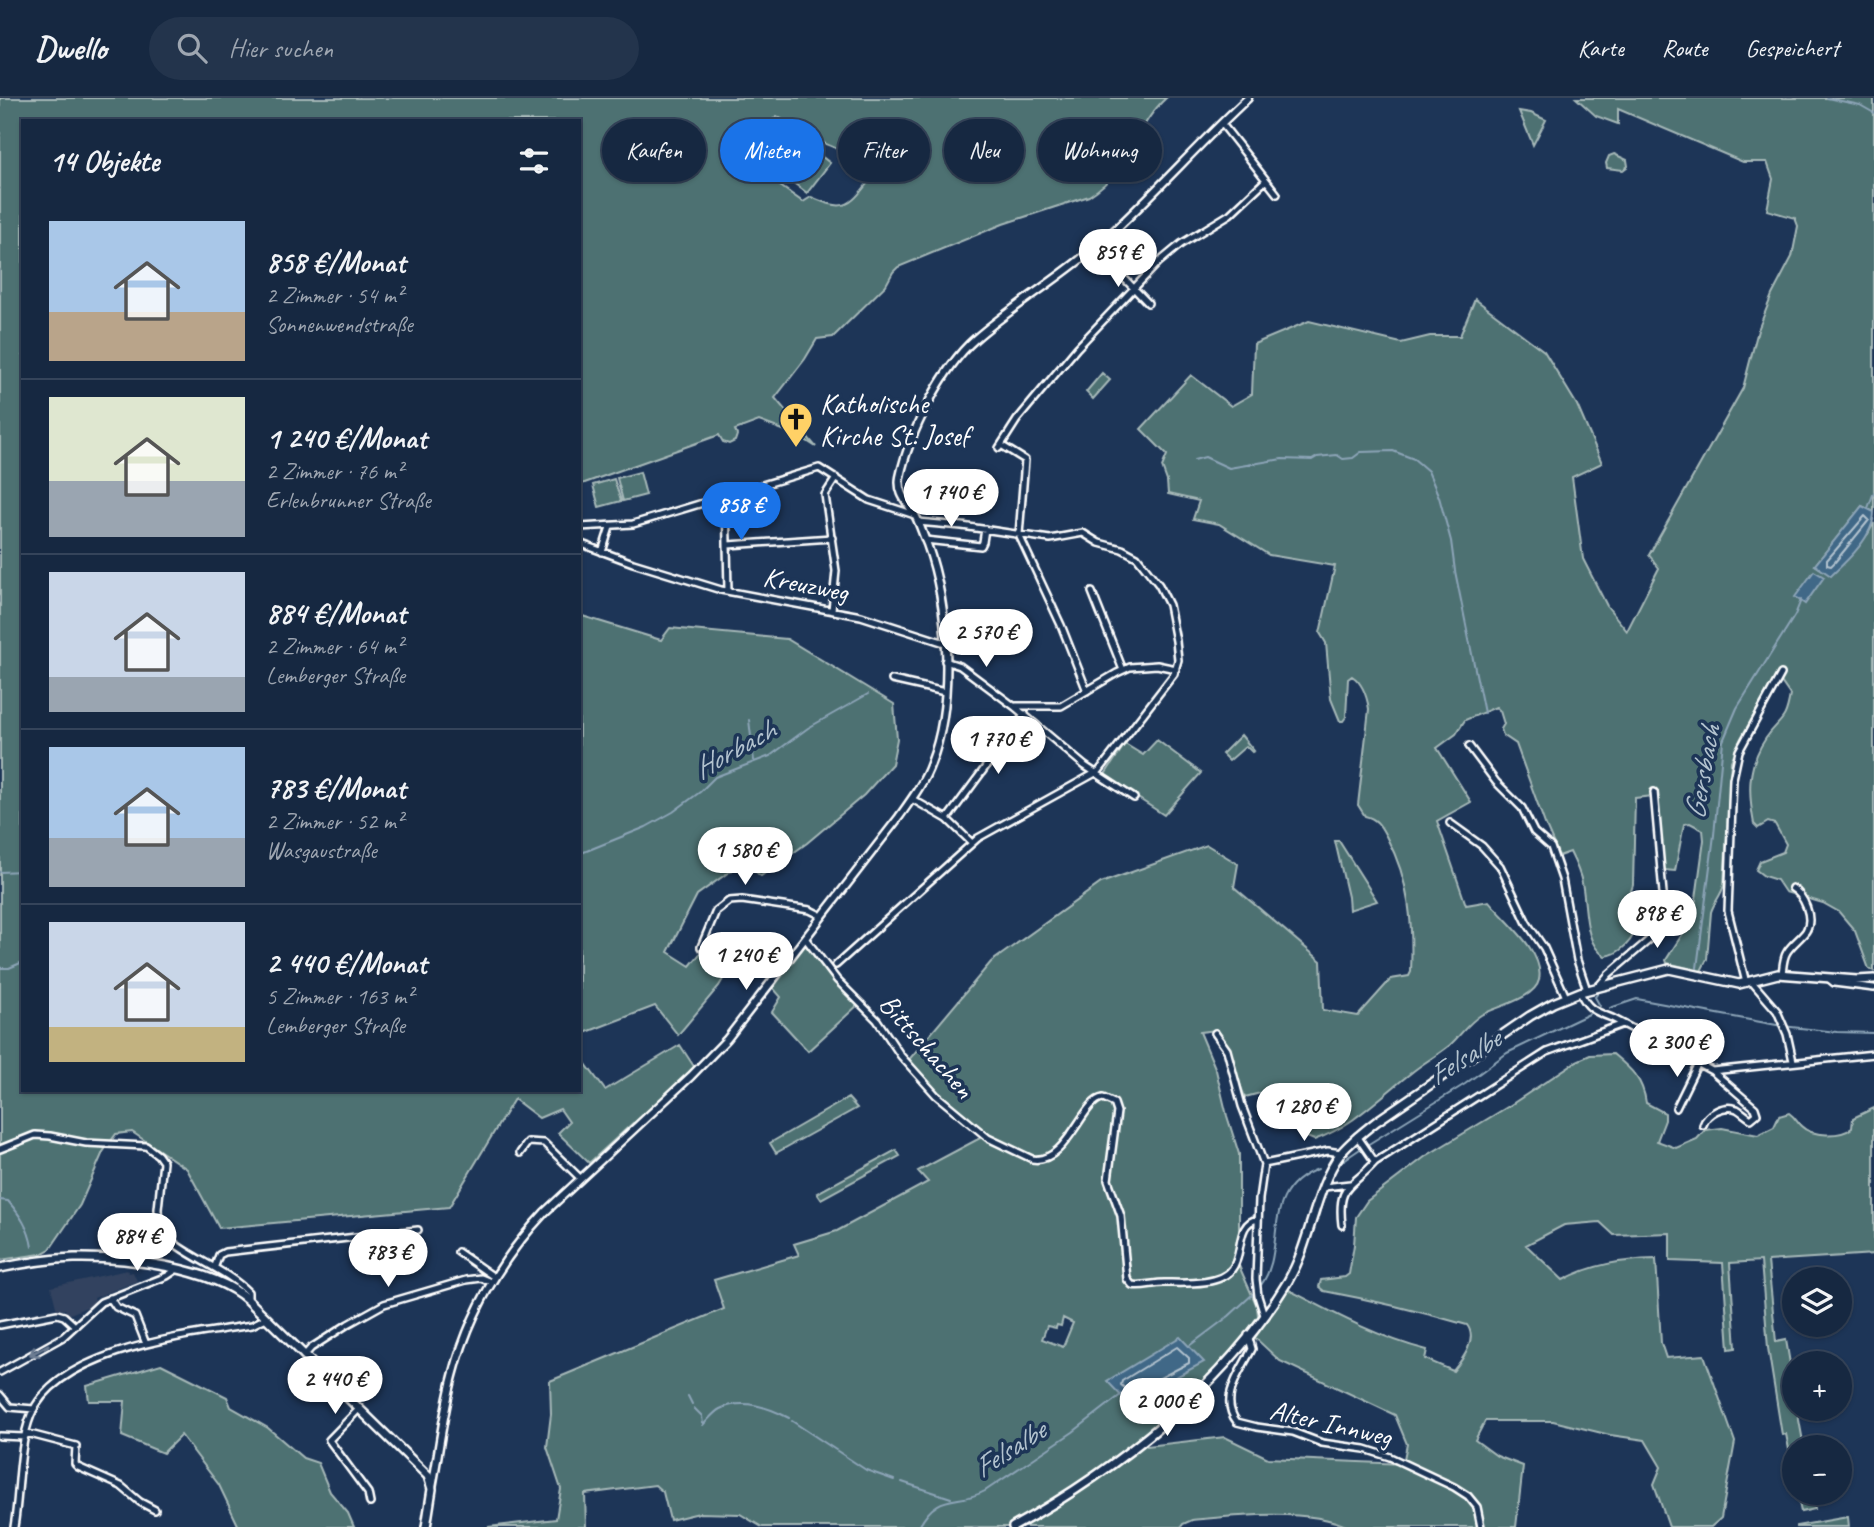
<!DOCTYPE html>
<html lang="de">
<head>
<meta charset="utf-8">
<style>
	:root { --surface:#162841; --page:#23344c; --text:#f1f3f6; --muted:#9ea6b1; --line:#35445a; --accent:#1a73e8 }
	body { margin:0; font-family:Caveat,sans-serif; background:var(--page); color:var(--text); height:100vh; display:flex; flex-direction:column; font-size:26px; white-space:nowrap }
	* { box-sizing:border-box; margin:0 }
	p { font-size:23px; color:var(--muted) }
	.icon { flex:none; width:38px; height:38px; fill:none; stroke:currentColor; stroke-width:2; stroke-linecap:round; stroke-linejoin:round }
	.map { position:relative; flex:1; overflow:hidden }
	.drawer { position:absolute; left:21px; top:21px; width:560px; height:973px; display:flex; flex-direction:column; background:var(--surface); border-radius:0px; box-shadow:0 2px 5px #0004,0 0 0 2px var(--line) }
	.drawer>* { flex:none }
	.hud { position:absolute; left:602px; top:21px; width:665px; height:63px; display:flex; gap:14px }
	.fabs { position:absolute; left:1782px; top:1169px; display:grid; gap:14px }
	.fabs a { display:grid; place-items:center; width:70px; height:70px; border-radius:50%; background:var(--surface); box-shadow:0 2px 5px #0004,0 0 0 2px var(--line); font-size:35px }
	.price { position:absolute; translate:-50% -60px; padding:0 16px; border-radius:24px; background:#fff; color:#222; font-size:23px; line-height:46px; filter:drop-shadow(0 2px 4px #0008) }
	.price::after { content:''; position:absolute; left:50%; top:42px; width:21px; height:16px; margin-left:-10px; background:inherit; clip-path:polygon(0 0,100% 0,50% 100%) }
	.price.current { background:var(--accent); color:#fff }
	ul { padding:0; list-style:none }
	li { display:flex; align-items:center; gap:21px; height:175px; padding:0 28px }
	li+li { border-top:2px solid var(--line) }
	li span { display:grid; place-items:center; flex:none; width:196px; height:140px; border-radius:0px; color:#555 }
	li>.icon { margin-inline-start:auto }
	span .icon { width:84px; height:84px; fill:#fffc; stroke-width:1 }
	li b { font-size:30px }
	h2 { display:flex; justify-content:space-between; align-items:center; height:84px; padding:0 28px; font-size:30px }
	.tag { padding:0 24px; border-radius:32px; background:var(--surface); box-shadow:0 2px 5px #0004,0 0 0 2px var(--line); font-size:24px; line-height:63px }
	.tag.current { background:var(--accent); color:#fff }
	header { display:flex; align-items:center; gap:42px; box-sizing:border-box; height:98px; padding:0 35px; background:var(--surface); border-bottom:2px solid var(--line) }
	header strong { font-size:33px }
	nav { display:flex; gap:38px; margin-inline-start:auto; font-size:24px }
	.search { width:490px; height:63px; background:var(--page); display:flex; align-items:center; gap:18px; box-sizing:border-box; padding:0 24px; border-radius:38px; color:var(--muted); font-size:26px }
	.map>svg:first-child { display:block }
	.built { fill:#32425e }
	.green { fill:#4d7172; stroke:#a6b8b8; stroke-width:2; fill-rule:evenodd }
	.water { fill:#406887; stroke:#8ca4b7; stroke-width:2 }
	.lines { fill:none; stroke-linecap:round; stroke-linejoin:round }
	.shore { stroke:#b3c3cf; stroke-width:2 }
	.stream { stroke:#8ca4b7; stroke-width:2 }
	.minor-casing { stroke:#fff; stroke-width:10 }
	.tertiary-casing { stroke:#fff; stroke-width:11 }
	.secondary-casing { stroke:#fff; stroke-width:12 }
	.minor { stroke:#1d3557; stroke-width:5 }
	.tertiary { stroke:#1d3557; stroke-width:6 }
	.secondary { stroke:#1d3557; stroke-width:7 }
	.oneway { stroke:#6c7c92 }
	.labels { text-anchor:middle; dominant-baseline:central; stroke-width:7; stroke-linejoin:round; paint-order:stroke }
	.poi-label { font-size:28px; fill:#fff; stroke:#1d3557; text-anchor:start }
	.street-label { font-size:28px; fill:#fff; stroke:#1d3557 }
	.water-label { font-size:30px; font-style:italic; fill:#b3c3cf; stroke:#1d3557 }
</style>
</head>
<body>
<header>
<strong>Dwello</strong>
<div class="search"><svg class="icon" aria-label="search" viewBox="0 0 24 24"><circle cx="10" cy="10" r="6"/><path d="M15 15l6 6"/></svg>Hier suchen</div>
<nav><a>Karte</a><a>Route</a><a>Gespeichert</a></nav>
</header>
<div class="map">
<svg width="1874" height="1429" viewBox="0 0 1874 1429">
	<rect width="100%" height="100%" fill="#1d3557"/>
	<filter id="ink" filterUnits="userSpaceOnUse"><feTurbulence type="fractalNoise" baseFrequency=".0143" numOctaves="2"/><feDisplacementMap in="SourceGraphic" scale="14" xChannelSelector="R" yChannelSelector="G"/><feConvolveMatrix kernelMatrix="1 2 1 2 8 2 1 2 1" color-interpolation-filters="sRGB"/></filter>
	<g filter="url(#ink)">
		<path class="built" d="M127,1172L129,1175L133,1174L137,1183L94,1200L96,1205L68,1217L65,1211L57,1213L51,1189Z"/>
		<path class="green" d="M0,0H1166C1133,30 1133,70 1089,98L1003,126L898,169L893,174L886,187L833,239L817,241L805,261L775,300L816,349L799,338L759,323L735,332L737,337L735,343L729,346L723,344L719,337L579,387V23H23V992H579V945L583,962L605,992L680,947L695,970L635,1027L633,1025L589,1065L558,1035L569,1024L560,1011L539,1020L514,1001L449,1109L219,1130L187,1071L132,1034L116,1036L103,1054L80,1107L50,1151L41,1156L0,1162ZM777,18C790,26 802,35 815,41C839,53 859,55 870,82C848,111 844,113 811,99L803,104L735,56Z
			M1576,0H1874V414L1862,408L1815,467L1831,477L1868,436L1874,425V873L1869,871L1855,833L1839,814L1823,805L1785,794L1777,782L1764,778L1756,772L1760,763L1783,754L1786,746L1775,726L1768,724L1758,730L1754,726C1748,694 1747,668 1766,640C1781,619 1785,626 1790,597L1781,584L1773,583L1741,640L1731,663L1724,787C1721,798 1714,804 1711,814L1707,861L1701,873L1667,865L1666,862L1690,824L1695,808L1704,742L1703,732L1690,725L1684,726L1675,773L1664,772L1656,703L1653,698L1635,700L1633,787L1627,805C1629,812 1635,818 1635,827C1636,841 1619,857 1605,858C1583,846 1587,807 1582,785C1580,774 1575,764 1570,754L1559,758L1545,726L1516,646L1503,637L1501,631L1504,626L1500,613L1496,609L1465,622L1456,636L1437,650L1471,704L1437,723L1466,807L1489,803C1505,823 1545,854 1539,882C1535,901 1495,909 1481,917C1468,925 1461,937 1450,947C1438,957 1423,965 1411,975C1380,999 1352,1029 1314,1042L1302,1037L1276,991L1245,999C1235,976 1232,951 1216,932L1200,934L1216,972L1227,1018L1239,1056V1168L1257,1208L1258,1218C1227,1264 1185,1304 1141,1339L1147,1348L1225,1339L1268,1360L1403,1366L1407,1346L1395,1317L1280,1263L1252,1237L1287,1191C1333,1215 1377,1239 1427,1252L1425,1261L1453,1273C1463,1261 1478,1241 1467,1227C1419,1213 1372,1202 1324,1193L1319,1189L1321,1182L1345,1179L1349,1176L1354,1147L1356,1119L1367,1103L1426,1058L1509,1008L1577,963L1590,957L1613,956C1631,971 1643,981 1646,1005L1665,1015V1022L1657,1043L1676,1050L1697,1041L1705,1032L1722,1030L1758,1037L1774,1029L1779,1018L1789,1015C1795,1019 1797,1024 1801,1028C1812,1039 1841,1039 1852,1030L1853,1020L1874,1010V1156L1768,1163L1776,1244L1786,1242L1794,1289V1311H1797L1804,1349H1794V1377L1786,1336L1782,1337L1768,1250L1761,1163L1730,1165L1736,1250L1729,1251L1723,1165L1670,1163V1135L1614,1137L1600,1124L1564,1127L1526,1147L1563,1182C1593,1166 1622,1162 1656,1161L1661,1245L1666,1260L1704,1257L1735,1344L1721,1420L1711,1429H1669L1654,1386L1661,1369L1645,1342L1610,1337L1553,1323H1485L1475,1342L1497,1358L1523,1368L1516,1429H1348C1310,1410 1234,1418 1192,1422L1183,1426L1181,1429H762L740,1416L699,1415L670,1422L663,1394L655,1387L585,1396L586,1429H488L556,1421L561,1391L547,1349L551,1316L550,1283L724,1211L714,1182L799,1157L794,1146L837,1133L928,1084L918,1073L984,1038L953,1013L907,964L991,864L1101,785L1207,747L1238,766L1234,789L1321,863L1323,912L1358,918L1391,881L1409,878L1411,874C1413,827 1410,783 1387,740C1381,729 1378,721 1365,718L1358,707L1369,611C1367,599 1363,585 1352,578L1348,581L1346,619L1343,623H1340L1331,601L1326,545L1320,535L1335,468L1269,457L1219,426L1193,421L1199,403L1168,396L1167,383L1162,369L1167,357L1141,331L1191,277L1231,308L1252,296L1254,246L1309,223L1401,245L1430,238H1460L1475,201L1544,253L1577,307L1602,365L1572,379L1583,461L1607,508L1627,533L1659,470L1649,457L1743,290L1758,232L1772,197L1792,159L1798,128L1795,120L1767,112L1773,81L1767,64H1743L1618,11V26L1596,18ZM1063,1220L1073,1225L1063,1249L1042,1241L1047,1228L1056,1230L1057,1227L1061,1228Z
			M1519,13L1531,15L1546,22L1533,47Z
			M781,27L830,65L807,95L758,58Z
			M1614,56L1627,62L1628,68L1623,72L1607,70L1606,65L1609,58Z
			M1102,275L1110,282L1093,301L1086,294Z
			M640,374L646,397L623,403L617,380Z
			M614,381L621,403L599,409L593,387Z
			M579,517L661,542L670,530L787,541L894,606L897,641L892,666L864,697L807,745L761,778L743,764L697,797L668,854L690,868L703,852L730,869L719,888L678,937L655,908L579,937Z
			M1241,637L1254,653L1252,654L1246,648L1229,663L1222,656Z
			M1157,642L1201,675L1164,717L1104,678L1125,646L1143,657Z
			M1335,743H1339L1377,803L1349,812L1348,799Z
			M806,846L837,883L859,906L808,953L772,914L781,899L773,890Z
			M848,1000L857,1010L776,1055L770,1045Z
			M896,1052L900,1058L821,1101L817,1095Z
			M161,1266L227,1299L231,1309L268,1330L303,1360L318,1365L330,1394L348,1415L354,1429H239L219,1387L181,1337L163,1355L122,1338L125,1303H89L87,1288Z
			M1797,1395H1812L1815,1411L1801,1414Z
			M1848,1419L1849,1429H1796V1428Z"/>
		<path class="water" d="M1862,408L1874,414C1874,438 1848,462 1831,478L1815,467Z
			M1814,473L1824,479L1805,506L1795,499Z
			M1180,1239L1204,1264L1128,1305L1107,1283Z"/>
		<g class="lines">
			<path class="shore" d="M1865,418L1869,422L1835,464L1831,468L1827,467V462Z
				M1177,1249L1189,1260V1265L1131,1295L1121,1287L1122,1283Z"/>
			<path class="stream" d="M1827,0L1860,7L1874,15
				M1194,362L1205,359L1229,370L1282,361L1312,362L1317,359L1337,357L1343,361L1353,360L1361,354L1393,353L1414,361L1428,373L1439,399L1451,443L1455,473L1484,615
				M1868,410L1874,394
				M749,622L754,663
				M579,756L646,729L673,714L700,694L715,679L770,658L808,630L868,596
				M0,774L23,773
				M0,870H9L23,864
				M1697,870L1714,737L1723,643L1737,610L1795,517L1801,502
				M1599,894L1595,899L1600,908
				M1610,910L1637,901L1782,928L1837,934L1874,935
				M1367,1047L1465,986L1507,955L1589,916
				M1341,1064L1363,1049
				M0,1102L8,1103C20,1117 29,1130 32,1149
				M1261,1187C1288,1152 1258,1093 1318,1071
				M1189,1248L1229,1218L1254,1195
				M688,1298L692,1306
				M694,1310L702,1318L703,1327C708,1322 714,1314 720,1311C743,1300 768,1309 789,1320
				M792,1323L866,1372L894,1382
				M902,1384L951,1400
				M919,1429C938,1392 958,1408 985,1393L1073,1334L1122,1296"/>
			<defs>
				<path id="minor" d="M1222,26L1277,96
					M1095,150L1148,205
					M1001,347L1025,362L1019,437L1061,527L1087,593
					M999,350L1017,322L1077,250L1158,165L1181,146L1230,116L1266,82
					M726,398L728,493
					M579,429L633,426L819,370L869,402L915,417
					M925,442L981,448L983,444L985,431
					M579,445L633,465L721,492L861,518L945,545
					M728,447L832,440
					M602,454L610,429
					M1092,494L1123,572
					M832,512L836,473L825,397L836,380
					M945,563L960,568L1015,609L1085,668L1134,700
					M892,582L945,594
					M1016,608H1061L1117,575L1130,569L1157,567L1176,571
					M1469,648L1496,684L1522,710L1534,734L1551,749L1562,781L1577,862L1587,892
					M912,701L947,721L972,745
					M947,721L1025,616
					M1450,725L1482,748L1500,768L1527,825L1544,850L1566,899
					M805,840L837,882L877,922L901,958L936,997L988,1040L1032,1061C1067,1067 1082,1002 1103,1000L1114,1005L1117,1014L1108,1082L1121,1118L1127,1181L1132,1187C1142,1189 1153,1185 1164,1185C1182,1185 1220,1188 1232,1171C1244,1156 1235,1125 1258,1121
					M701,849L716,813L729,803L742,802L810,812L822,818
					M836,867L978,740L1099,673L1174,576L1178,562L1176,543L1169,507L1159,487L1137,459L1122,451L1099,445L1083,435L1050,441L962,428L918,424
					M1782,876C1783,869 1783,860 1787,854C1792,846 1800,841 1806,833C1814,820 1804,797 1792,790
					M1828,880L1834,885L1874,890
					M1752,884L1777,913L1787,936L1793,963
					M1746,885L1728,813L1733,681L1739,653L1781,576
					M1597,890L1609,876L1649,842L1659,829L1662,820L1663,795L1654,694
					M1580,894C1587,911 1596,914 1612,920L1712,973L1755,1010L1757,1016L1751,1021C1746,1018 1742,1014 1737,1011C1724,1006 1707,1015 1703,1027
					M1215,935L1227,952L1242,1008L1264,1066L1259,1101L1256,1181L1258,1198L1264,1217
					M1712,973L1874,956
					M1676,1010L1698,965
					M1357,1038L1375,1064
					M0,1051L35,1037L50,1038L86,1045L146,1048L158,1057L163,1064L158,1111L159,1131C180,1157 222,1168 248,1194V1202
					M520,1055L528,1044L544,1045L580,1080
					M1264,1066L1328,1053L1341,1055
					M1324,1089L1350,1086
					M1342,1127C1337,1085 1351,1091 1375,1064L1547,954L1623,926
					M458,1154L494,1179
					M215,1168L219,1157L225,1154L418,1132
					M110,1200L116,1209L135,1218L146,1246
					M0,1227L57,1216L64,1218L75,1228
					M1248,1237L1252,1251C1241,1273 1218,1300 1237,1324L1257,1329L1293,1334L1322,1345L1365,1351L1390,1359L1454,1389L1468,1398L1477,1409L1481,1429
					M304,1258L311,1250L348,1226L384,1206L466,1182L481,1180L491,1184
					M0,1274L63,1239L101,1204L167,1178L176,1172
					M0,1297L10,1309L34,1311
					M359,1311L329,1342L368,1395L370,1405
					M26,1335L76,1348L75,1366L78,1369L121,1388L140,1404L155,1412
					M0,1338L25,1339
					M14,1429C20,1394 18,1349 31,1317C58,1251 189,1237 252,1227L266,1220"/>
				<path id="tertiary" d="M432,1390C439,1353 443,1315 453,1278C469,1215 501,1161 545,1114L691,978L727,941L899,719C911,702 924,685 931,665C955,604 949,507 927,446C923,437 920,426 915,417C907,404 897,395 900,379C909,336 942,270 975,241C1016,205 1064,178 1105,141C1155,96 1199,45 1248,0"/>
				<path id="secondary" d="M0,1170C24,1165 49,1161 74,1160C123,1159 212,1169 248,1202L428,1378L432,1391L426,1429
					M1013,1429C1117,1372 1227,1285 1288,1183C1311,1144 1315,1089 1341,1055C1351,1043 1364,1033 1377,1023L1530,918L1553,905L1580,894L1669,871L1739,886L1778,876L1857,882L1874,881"/>
			</defs>
			<use href="#minor" class="minor-casing"/>
			<use href="#tertiary" class="tertiary-casing"/>
			<use href="#secondary" class="secondary-casing"/>
			<use href="#minor" class="minor"/>
			<use href="#tertiary" class="tertiary"/>
			<use href="#secondary" class="secondary"/>
		</g>
		<defs><path id="oneway-shaft" d="M-6 0H5M1.5-3L5.5 0L1.5 3" fill="none" stroke-width="1.6" stroke-linecap="round" stroke-linejoin="round" transform="scale(1.75)"/></defs>
		<use class="oneway" href="#oneway-shaft" transform="translate(39 1252) rotate(151)"/>
	</g>
	<defs>
		<symbol id="church-pin" viewBox="-11 -11 22 30"><path d="M0 17L-7.5 6A9.5 9.5 0 1 1 7.5 6Z" fill="#ffd166" stroke="#1d3557"/><path d="M-1.2-6h2.4v3.5h3.3v2.4h-3.3V6h-2.4V-.1h-3.3v-2.4h3.3Z" fill="#111"/></symbol>
	</defs>
	<g fill-rule="evenodd">
		<use href="#church-pin" x="777" y="302" width="38" height="52"/>
	</g>
	<g class="labels">
		<g class="poi-label">
			<text x="820" y="305">Katholische<tspan x="820" dy="32">Kirche St. Josef</tspan></text>
		</g>
		<g class="street-label">
			<text transform="translate(806 486) rotate(11)">Kreuzweg</text>
			<text transform="translate(927 948) rotate(49)">Bittschachen</text>
			<text transform="translate(1331 1325) rotate(13)">Alter Innweg</text>
		</g>
		<g class="water-label">
			<text transform="translate(734 651) rotate(-29)">Horbach</text>
			<text transform="translate(1702 674) rotate(-80)">Gersbach</text>
			<text transform="translate(1464 959) rotate(-32)">Felsalbe</text>
			<text transform="translate(1009 1351) rotate(-33)">Felsalbe</text>
		</g>
	</g>
</svg>
<div class="fabs">
<a><svg class="icon" aria-label="layers" viewBox="0 0 24 24"><path d="M12 4l9 5-9 5-9-5zM3 14l9 5 9-5"/></svg></a>
<a>+</a>
<a>−</a>
</div>
<b class="price" style="left:1118px;top:191px">859 €</b>
<b class="price" style="left:951px;top:431px">1 740 €</b>
<b class="price current" style="left:741px;top:444px">858 €</b>
<b class="price" style="left:986px;top:571px">2 570 €</b>
<b class="price" style="left:998px;top:678px">1 770 €</b>
<b class="price" style="left:745px;top:789px">1 580 €</b>
<b class="price" style="left:1657px;top:852px">898 €</b>
<b class="price" style="left:746px;top:894px">1 240 €</b>
<b class="price" style="left:1677px;top:981px">2 300 €</b>
<b class="price" style="left:1304px;top:1045px">1 280 €</b>
<b class="price" style="left:137px;top:1175px">884 €</b>
<b class="price" style="left:388px;top:1191px">783 €</b>
<b class="price" style="left:335px;top:1318px">2 440 €</b>
<b class="price" style="left:1167px;top:1340px">2 000 €</b>
<div class="hud">
<a class="tag">Kaufen</a>
<a class="tag current">Mieten</a>
<a class="tag">Filter</a>
<a class="tag">Neu</a>
<a class="tag">Wohnung</a>
</div>
<section class="drawer">
<h2>14 Objekte<svg class="icon" aria-label="filters" viewBox="0 0 24 24"><path d="M4 7h16M4 17h16"/><circle cx="9" cy="7" r="2"/><circle cx="15" cy="17" r="2"/></svg></h2>
<ul>
<li><span style="background:linear-gradient(#a9c7e8 65%,#b9a48a 0)"><svg class="icon" aria-label="home" viewBox="0 0 24 24"><path d="M3 11l9-7 9 7M6 9v11h12V9"/></svg></span><div><b>858 €/Monat</b><p>2 Zimmer · 54 m²</p><p>Sonnenwendstraße</p></div></li>
<li><span style="background:linear-gradient(#dfe7d0 60%,#9aa5b1 0)"><svg class="icon" aria-label="home" viewBox="0 0 24 24"><path d="M3 11l9-7 9 7M6 9v11h12V9"/></svg></span><div><b>1 240 €/Monat</b><p>2 Zimmer · 76 m²</p><p>Erlenbrunner Straße</p></div></li>
<li><span style="background:linear-gradient(#c9d6e8 75%,#9aa5b1 0)"><svg class="icon" aria-label="home" viewBox="0 0 24 24"><path d="M3 11l9-7 9 7M6 9v11h12V9"/></svg></span><div><b>884 €/Monat</b><p>2 Zimmer · 64 m²</p><p>Lemberger Straße</p></div></li>
<li><span style="background:linear-gradient(#a9c7e8 65%,#9aa5b1 0)"><svg class="icon" aria-label="home" viewBox="0 0 24 24"><path d="M3 11l9-7 9 7M6 9v11h12V9"/></svg></span><div><b>783 €/Monat</b><p>2 Zimmer · 52 m²</p><p>Wasgaustraße</p></div></li>
<li><span style="background:linear-gradient(#c9d6e8 75%,#c2b280 0)"><svg class="icon" aria-label="home" viewBox="0 0 24 24"><path d="M3 11l9-7 9 7M6 9v11h12V9"/></svg></span><div><b>2 440 €/Monat</b><p>5 Zimmer · 163 m²</p><p>Lemberger Straße</p></div></li>
</ul>
</section>
</div>
</body>
</html>
